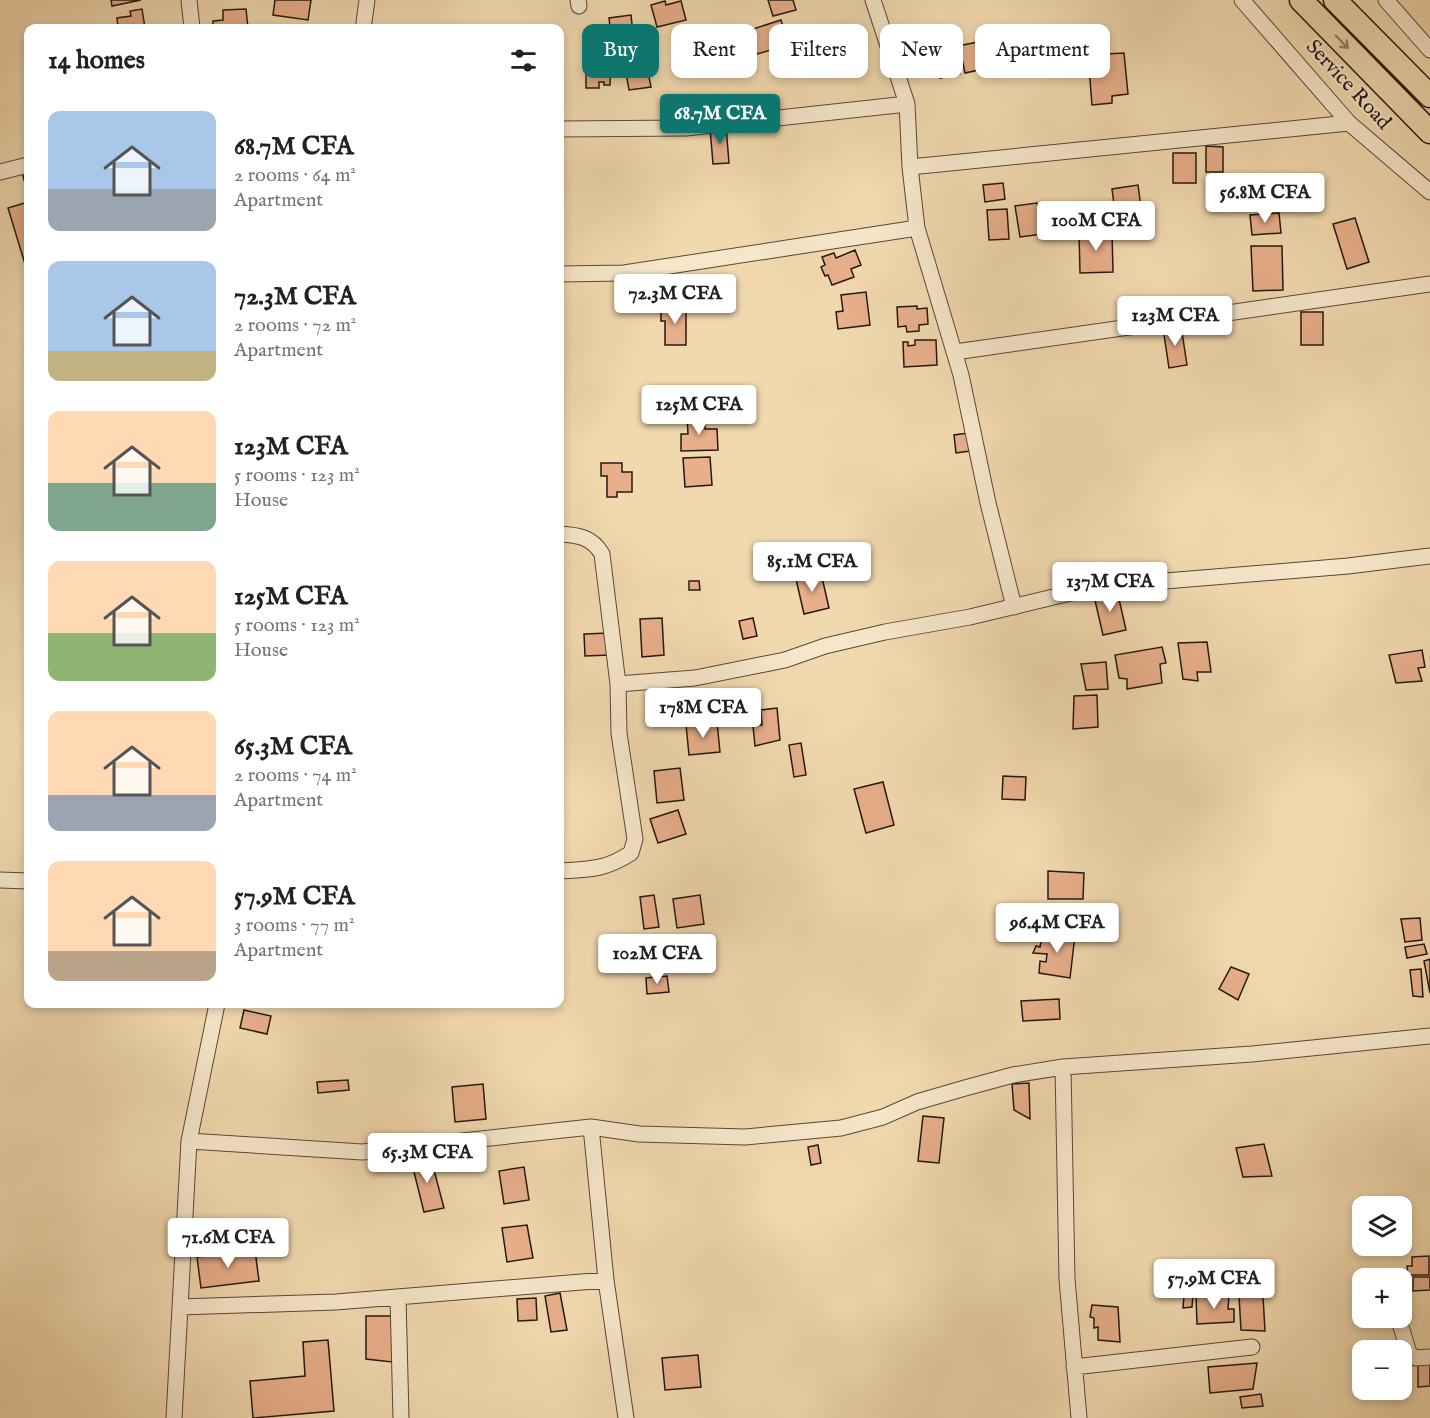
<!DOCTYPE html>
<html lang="en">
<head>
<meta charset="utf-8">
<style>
	:root { --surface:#fff; --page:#f6f6f6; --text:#222; --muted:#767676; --accent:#0f766e }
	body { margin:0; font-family:"IM FELL English",serif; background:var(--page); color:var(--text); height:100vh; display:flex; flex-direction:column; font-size:22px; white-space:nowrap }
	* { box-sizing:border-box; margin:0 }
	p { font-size:20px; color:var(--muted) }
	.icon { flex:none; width:33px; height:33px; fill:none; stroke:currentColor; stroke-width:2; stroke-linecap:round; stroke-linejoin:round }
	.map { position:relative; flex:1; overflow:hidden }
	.panel { position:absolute; left:24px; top:24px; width:540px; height:984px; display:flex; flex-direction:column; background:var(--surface); border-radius:12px; box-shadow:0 3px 9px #0003 }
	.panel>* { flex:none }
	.banner { position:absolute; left:582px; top:24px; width:570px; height:54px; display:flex; gap:12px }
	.controls { position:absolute; left:1352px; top:1196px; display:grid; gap:12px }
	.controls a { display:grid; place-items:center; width:60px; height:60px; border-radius:12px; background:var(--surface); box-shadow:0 3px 9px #0003; font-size:30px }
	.price { position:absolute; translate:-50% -51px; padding:0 14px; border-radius:6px; background:#fff; color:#222; font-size:20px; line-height:39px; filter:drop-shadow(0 2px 3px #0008) }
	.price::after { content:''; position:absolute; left:50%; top:36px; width:18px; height:14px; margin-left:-9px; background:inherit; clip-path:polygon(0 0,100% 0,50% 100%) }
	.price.current { background:var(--accent); color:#fff }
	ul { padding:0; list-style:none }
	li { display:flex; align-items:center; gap:18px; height:150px; padding:0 24px }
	li span { display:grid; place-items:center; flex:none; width:168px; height:120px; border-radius:12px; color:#555 }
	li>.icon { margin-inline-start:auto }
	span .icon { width:72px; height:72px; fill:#fffc; stroke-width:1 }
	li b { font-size:26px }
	h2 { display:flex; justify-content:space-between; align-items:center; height:72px; padding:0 24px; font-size:26px }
	.tag { padding:0 21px; border-radius:12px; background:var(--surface); box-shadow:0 3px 9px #0003; font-size:21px; line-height:54px }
	.tag.current { background:var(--accent); color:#fff }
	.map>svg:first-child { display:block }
	.building { fill:#e8af8a; stroke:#241812; stroke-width:1.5 }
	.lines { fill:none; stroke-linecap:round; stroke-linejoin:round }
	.street-casing { stroke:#574839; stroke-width:17 }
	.primary-casing { stroke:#241812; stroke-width:25 }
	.street { stroke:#f6e6ca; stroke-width:15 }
	.primary { stroke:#f1d9ae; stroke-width:22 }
	.oneway { stroke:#958268 }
	.labels { text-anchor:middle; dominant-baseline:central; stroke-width:4.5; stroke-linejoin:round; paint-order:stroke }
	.street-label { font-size:21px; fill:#241812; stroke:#f6e6ca }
</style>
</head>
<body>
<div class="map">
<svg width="1430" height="1418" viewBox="0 0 1430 1418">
	<rect width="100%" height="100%" fill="#f1d9ae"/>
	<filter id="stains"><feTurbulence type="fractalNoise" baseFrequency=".00333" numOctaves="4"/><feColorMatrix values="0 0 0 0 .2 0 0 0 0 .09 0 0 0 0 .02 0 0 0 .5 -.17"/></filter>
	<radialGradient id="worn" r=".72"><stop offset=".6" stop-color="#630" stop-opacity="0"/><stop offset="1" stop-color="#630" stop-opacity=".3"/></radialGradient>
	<path class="building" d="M111,0H141L112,6Z
		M275,0H311L308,20L273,15Z
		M768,0H793L796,10L773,16Z
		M665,1L666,5L681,1L686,20L657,27L651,5Z
		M142,9L145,28H118L117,18L131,16L130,11Z
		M246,9L248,28H213V21L223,20V10Z
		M631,15L633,34L640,33L642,49L613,53L609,18Z
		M781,20L789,45L757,54L750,30Z
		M1012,31L1021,71L1006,75L997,34Z
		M978,42L984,69L965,73L962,59L957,60L960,74L940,78L935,57L939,56L938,50Z
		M1124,53L1128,94L1112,96V103L1092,105L1088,55Z
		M635,55L636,60L651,58L653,66L647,67L651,87L629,90L624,62H629L628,56Z
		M586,58H611L610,85H604V82H599V88H586Z
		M560,59H562L563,88H560Z
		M726,126L729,163L713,164L710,128Z
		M1206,146L1223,147V172H1206Z
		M1173,153H1196V183H1173Z
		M28,170V195L22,172Z
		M1003,183L1005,199L985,202L983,185Z
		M1138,185L1143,223L1117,227L1112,189Z
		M28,202V263L25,264L8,208Z
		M1037,203L1042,234L1020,237L1015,206Z
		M1007,209L1009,239L989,240L987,210Z
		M1279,213L1281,233L1252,235L1250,215Z
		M1355,218L1369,262L1347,269L1333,224Z
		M1112,232L1113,272L1080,273L1079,233Z
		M1251,246H1282L1283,290L1253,291Z
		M855,250L861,265L851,269L854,277L832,285L828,275L825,276L821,267L825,265L822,257L834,253L836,258Z
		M866,292L870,325L838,329L836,312L843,311L841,295Z
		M661,306H686V345H665V321H661Z
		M917,306V309L927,308L928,324L919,325V331L907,332L906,326L898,327L897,307Z
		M1301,312H1323V345H1301Z
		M1181,326L1187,365L1169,368L1163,328Z
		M915,340H936L937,365L904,367L903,342H908V346L915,345Z
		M705,415V429H717L718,450L681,451V434H688L687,416Z
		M968,433L970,451L956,453L954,435Z
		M710,457L712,485L685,487L683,458Z
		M601,463H622V472H632V492H617V497H607V476H601Z
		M821,573L829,608L804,614L796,579Z
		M689,581H699L700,590H689Z
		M1117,590L1126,630L1103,635L1094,596Z
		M662,618L664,655L642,657L640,619Z
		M753,618L757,636L743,639L739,621Z
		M609,633L610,655L585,656L584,634Z
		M1207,642L1211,672H1197L1198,681L1183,679L1178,643Z
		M1162,647L1166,663L1160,664L1162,683L1127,689V679L1119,678L1115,655Z
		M1422,650L1425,667L1418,668L1422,681L1396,683L1389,655Z
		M1106,662L1108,689L1086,690L1081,664Z
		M675,680L683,712L666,717L658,685Z
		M1097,695L1098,727L1073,729L1074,696Z
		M777,708L780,740L755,746L753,726L762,725L761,710Z
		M717,722L720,752L689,755L686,725Z
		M801,743L806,775L794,777L789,745Z
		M680,768L684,800L657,803L654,771Z
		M1003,776L1026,777L1025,800L1002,799Z
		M883,782L894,825L866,833L854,789Z
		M678,810L686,834L658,843L650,819Z
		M1048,871L1084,873L1083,899H1048Z
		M654,895L659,927L644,929L640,897Z
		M700,895L704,924L677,928L673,899Z
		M1420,918L1422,940L1405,942L1401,919Z
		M1043,931L1075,935L1070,978L1039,973L1040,961L1046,962L1047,954L1033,953L1036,946L1040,947Z
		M1424,944L1427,954L1407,958L1405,947Z
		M1430,959V993L1424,961Z
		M1231,967L1249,974L1238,1000L1219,989Z
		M1421,969L1423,997L1413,996L1410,970Z
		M667,976L669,992L647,994L646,978Z
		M1059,999L1060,1019L1023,1021L1021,1001Z
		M244,1010L271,1016L267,1034L240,1028Z
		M348,1080L349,1090L318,1093L317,1082Z
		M1029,1083L1030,1119L1014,1110L1012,1084Z
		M483,1084L486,1119L455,1122L452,1087Z
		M923,1116L944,1118L939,1163L918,1161Z
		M1264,1144L1272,1176L1243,1177L1236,1148Z
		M818,1145L821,1163L811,1165L808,1147Z
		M430,1155L444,1208L424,1212L411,1160Z
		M524,1167L529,1200L504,1204L499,1171Z
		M527,1225L533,1258L507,1262L502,1228Z
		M255,1250L259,1281L201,1288L197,1257Z
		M1429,1256V1275H1408L1407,1266H1412V1257Z
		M1413,1277H1430V1290L1413,1291Z
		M560,1293L567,1330L551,1332L545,1296Z
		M1193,1295L1192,1307L1183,1308L1184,1296Z
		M1229,1295L1228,1309H1234V1322L1197,1324L1196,1296Z
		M1239,1296H1263L1265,1331L1241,1330Z
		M536,1298L537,1320L518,1321L517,1299Z
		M1092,1305L1118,1307L1120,1342L1098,1340V1327L1094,1328V1318L1090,1317Z
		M366,1316H392V1362L366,1359Z
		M328,1340L334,1411L253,1418L250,1381L305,1376L303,1342Z
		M698,1355L701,1387L665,1390L662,1358Z
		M1257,1363L1253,1389L1210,1393L1208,1367Z
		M1430,1364V1386L1418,1387V1365Z
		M1261,1394L1263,1406L1242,1408L1240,1397Z"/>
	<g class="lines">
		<defs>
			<path id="street" d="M189,0L192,28
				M578,0L579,6
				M873,0L907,104L910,167L917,228L961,375L988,503L1014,607
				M1242,0L1349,123L1430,192
				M1386,0L1430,50
				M364,22L367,0
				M560,129L686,128L907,104
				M910,167L1349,123
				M0,172L28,165
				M560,274L624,273L917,228
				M955,352L1430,284
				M560,534C578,535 592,537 602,554L618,684L619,733L635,839L631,853C605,870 590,869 560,871
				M618,684L695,678L785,660L825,646L885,632L970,617L1070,593L1141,583L1348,566L1430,556
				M0,880L28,881
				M1063,1067L1067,1279L1079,1418
				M591,1127L606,1280L626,1418
				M189,1141L362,1152L591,1127L639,1134L745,1137L841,1128L883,1117L917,1102L965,1088L1013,1075L1063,1067L1252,1054L1430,1036
				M398,1297L401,1418
				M180,1307L336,1302L606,1280
				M1398,1317L1409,1353L1416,1358L1430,1357
				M1074,1367L1252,1347
				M174,1418L189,1141L217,1004"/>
			<path id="primary" d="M1301,0L1430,132
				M1335,0L1430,96"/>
		</defs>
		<use href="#street" class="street-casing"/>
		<use href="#primary" class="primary-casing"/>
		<use href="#street" class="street"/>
		<use href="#primary" class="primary"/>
	</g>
	<defs><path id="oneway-shaft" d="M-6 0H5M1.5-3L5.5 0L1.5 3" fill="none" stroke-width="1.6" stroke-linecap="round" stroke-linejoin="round" transform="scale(1.5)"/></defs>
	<use class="oneway" href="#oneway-shaft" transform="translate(1342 42) rotate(46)"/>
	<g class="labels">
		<g class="street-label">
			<text transform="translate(1348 85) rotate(47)">Service Road</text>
		</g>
	</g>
	<rect width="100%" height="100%" filter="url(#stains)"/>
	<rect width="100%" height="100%" fill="url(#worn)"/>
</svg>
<div class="controls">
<a><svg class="icon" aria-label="layers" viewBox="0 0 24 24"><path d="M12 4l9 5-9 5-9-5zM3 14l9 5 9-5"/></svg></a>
<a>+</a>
<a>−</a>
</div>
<b class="price current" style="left:720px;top:145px">68.7M CFA</b>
<b class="price" style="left:1265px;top:224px">56.8M CFA</b>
<b class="price" style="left:1096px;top:252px">100M CFA</b>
<b class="price" style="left:675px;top:325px">72.3M CFA</b>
<b class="price" style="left:1175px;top:347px">123M CFA</b>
<b class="price" style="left:699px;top:436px">125M CFA</b>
<b class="price" style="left:812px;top:593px">85.1M CFA</b>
<b class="price" style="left:1110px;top:613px">137M CFA</b>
<b class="price" style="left:703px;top:739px">178M CFA</b>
<b class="price" style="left:1057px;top:954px">96.4M CFA</b>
<b class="price" style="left:657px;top:985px">102M CFA</b>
<b class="price" style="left:427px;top:1184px">65.3M CFA</b>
<b class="price" style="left:228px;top:1269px">71.6M CFA</b>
<b class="price" style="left:1214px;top:1310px">57.9M CFA</b>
<div class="banner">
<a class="tag current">Buy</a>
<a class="tag">Rent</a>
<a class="tag">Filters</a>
<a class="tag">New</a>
<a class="tag">Apartment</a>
</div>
<section class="panel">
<h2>14 homes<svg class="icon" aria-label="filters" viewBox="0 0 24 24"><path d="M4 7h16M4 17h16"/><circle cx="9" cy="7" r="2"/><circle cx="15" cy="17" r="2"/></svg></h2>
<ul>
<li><span style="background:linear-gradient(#a9c7e8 65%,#9aa5b1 0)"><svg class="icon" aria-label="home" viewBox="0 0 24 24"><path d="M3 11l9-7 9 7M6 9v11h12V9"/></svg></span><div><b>68.7M CFA</b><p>2 rooms · 64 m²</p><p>Apartment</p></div></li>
<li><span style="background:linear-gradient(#a9c7e8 75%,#c2b280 0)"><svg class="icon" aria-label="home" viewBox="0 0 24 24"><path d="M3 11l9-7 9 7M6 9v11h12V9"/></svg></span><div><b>72.3M CFA</b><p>2 rooms · 72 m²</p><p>Apartment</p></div></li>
<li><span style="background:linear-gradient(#ffd9b3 60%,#7fa58c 0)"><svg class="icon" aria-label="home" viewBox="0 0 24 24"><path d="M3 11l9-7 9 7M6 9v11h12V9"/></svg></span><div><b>123M CFA</b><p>5 rooms · 123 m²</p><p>House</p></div></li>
<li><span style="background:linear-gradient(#ffd9b3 60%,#8fb573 0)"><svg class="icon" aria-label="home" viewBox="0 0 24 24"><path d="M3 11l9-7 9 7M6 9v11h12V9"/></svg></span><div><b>125M CFA</b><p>5 rooms · 123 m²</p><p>House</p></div></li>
<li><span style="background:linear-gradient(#ffd9b3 70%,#9aa5b1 0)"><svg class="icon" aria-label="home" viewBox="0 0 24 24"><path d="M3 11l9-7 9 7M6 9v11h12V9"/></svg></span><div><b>65.3M CFA</b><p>2 rooms · 74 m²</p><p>Apartment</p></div></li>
<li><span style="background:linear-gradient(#ffd9b3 75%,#b9a48a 0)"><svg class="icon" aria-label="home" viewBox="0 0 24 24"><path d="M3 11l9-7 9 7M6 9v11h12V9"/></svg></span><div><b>57.9M CFA</b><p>3 rooms · 77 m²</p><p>Apartment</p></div></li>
</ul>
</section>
</div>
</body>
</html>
